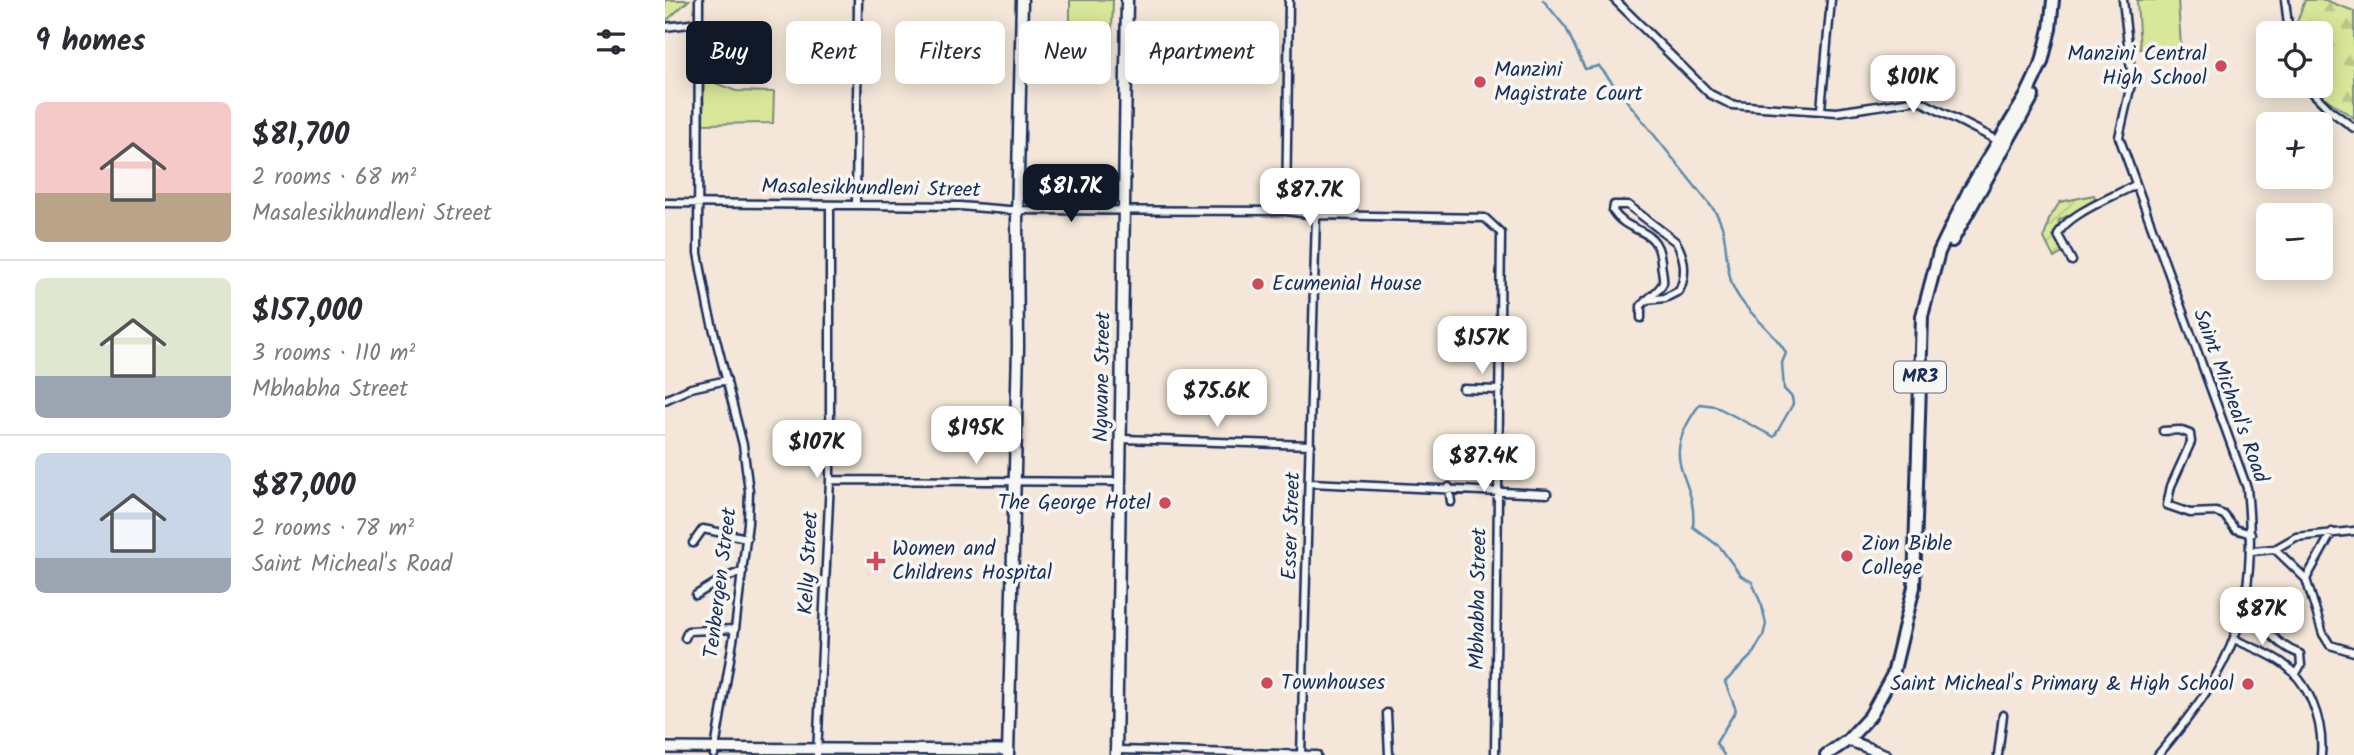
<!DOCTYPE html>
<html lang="en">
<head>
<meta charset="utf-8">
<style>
	:root { --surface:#fff; --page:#f2f2f3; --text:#2b2b33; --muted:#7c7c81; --line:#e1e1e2; --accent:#111827 }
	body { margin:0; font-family:Kalam,sans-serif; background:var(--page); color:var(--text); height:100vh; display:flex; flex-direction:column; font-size:26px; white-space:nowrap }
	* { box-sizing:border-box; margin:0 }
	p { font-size:23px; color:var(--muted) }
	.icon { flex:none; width:38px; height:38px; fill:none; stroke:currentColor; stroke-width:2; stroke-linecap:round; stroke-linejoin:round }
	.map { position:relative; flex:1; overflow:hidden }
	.panel { display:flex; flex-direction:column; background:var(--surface); width:665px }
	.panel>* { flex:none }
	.banner { position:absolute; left:21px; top:21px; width:665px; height:63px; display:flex; gap:14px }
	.tools { position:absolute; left:1591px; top:21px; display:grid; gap:14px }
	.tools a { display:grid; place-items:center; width:77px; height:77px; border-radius:10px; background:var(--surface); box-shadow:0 4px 18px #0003; font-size:35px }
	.price { position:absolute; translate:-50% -60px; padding:0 16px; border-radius:14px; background:#fff; color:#222; font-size:23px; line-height:46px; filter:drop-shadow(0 2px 4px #0008) }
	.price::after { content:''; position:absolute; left:50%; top:42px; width:21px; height:16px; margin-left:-10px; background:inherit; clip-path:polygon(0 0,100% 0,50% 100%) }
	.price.current { background:var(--accent); color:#fff }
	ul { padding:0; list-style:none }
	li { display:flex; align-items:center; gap:21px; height:175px; padding:0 35px }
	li+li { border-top:2px solid var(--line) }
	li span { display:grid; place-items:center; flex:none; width:196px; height:140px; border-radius:10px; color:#555 }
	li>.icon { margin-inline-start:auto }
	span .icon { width:84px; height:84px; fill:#fffc; stroke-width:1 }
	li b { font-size:30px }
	h2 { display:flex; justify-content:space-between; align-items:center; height:84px; padding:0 35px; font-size:30px }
	.pill { padding:0 24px; border-radius:10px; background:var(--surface); box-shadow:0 4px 18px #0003; font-size:24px; line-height:63px }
	.pill.current { background:var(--accent); color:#fff }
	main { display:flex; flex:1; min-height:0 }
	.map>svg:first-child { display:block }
	.green { fill:#d9e79a; stroke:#7a8b7c; stroke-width:2 }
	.forest { fill:url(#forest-firs); stroke:#7a8b7c; stroke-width:2 }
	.garden { fill:url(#garden-furrows); stroke:#7a8b7c; stroke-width:2 }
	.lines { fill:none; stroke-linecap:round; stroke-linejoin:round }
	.stream { stroke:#5a8aaf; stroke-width:2.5 }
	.street-casing { stroke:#1b2f5e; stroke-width:11 }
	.secondary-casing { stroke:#1b2f5e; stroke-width:14 }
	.primary-casing { stroke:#1b2f5e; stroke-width:15 }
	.highway-casing { stroke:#1b2f5e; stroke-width:16 }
	.street { stroke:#f6f6f2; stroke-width:6 }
	.secondary { stroke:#f6f6f2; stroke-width:9 }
	.primary { stroke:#f6f6f2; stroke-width:10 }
	.highway { stroke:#f6f6f2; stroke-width:10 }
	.poi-dot { fill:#d1495b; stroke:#f6f6f2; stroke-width:2.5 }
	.labels { text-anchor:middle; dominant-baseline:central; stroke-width:7; stroke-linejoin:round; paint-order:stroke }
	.shield { fill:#f6f6f2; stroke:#5d6b8a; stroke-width:2 }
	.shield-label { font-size:19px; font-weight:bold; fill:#1b2f5e }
	.poi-label { font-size:21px; fill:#1b2f5e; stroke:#f6f6f2; text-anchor:start }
	.street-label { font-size:21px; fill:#1b2f5e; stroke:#f6f6f2 }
</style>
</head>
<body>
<main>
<section class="panel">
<h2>9 homes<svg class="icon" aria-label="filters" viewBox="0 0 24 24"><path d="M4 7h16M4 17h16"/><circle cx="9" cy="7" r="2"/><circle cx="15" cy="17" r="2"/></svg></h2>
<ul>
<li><span style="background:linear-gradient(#f6c9c9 65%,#b9a48a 0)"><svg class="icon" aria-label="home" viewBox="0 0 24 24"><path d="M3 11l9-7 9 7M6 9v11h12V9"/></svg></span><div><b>$81,700</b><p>2 rooms · 68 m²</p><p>Masalesikhundleni Street</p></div></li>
<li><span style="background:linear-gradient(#dfe7d0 70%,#9aa5b1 0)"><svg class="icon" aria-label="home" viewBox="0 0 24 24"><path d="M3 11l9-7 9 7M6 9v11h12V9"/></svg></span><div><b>$157,000</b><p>3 rooms · 110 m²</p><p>Mbhabha Street</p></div></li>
<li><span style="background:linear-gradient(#c9d6e8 75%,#9aa5b1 0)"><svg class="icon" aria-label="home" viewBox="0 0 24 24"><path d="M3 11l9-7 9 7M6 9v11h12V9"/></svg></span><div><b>$87,000</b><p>2 rooms · 78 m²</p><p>Saint Micheal's Road</p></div></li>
</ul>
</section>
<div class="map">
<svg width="1689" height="755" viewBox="0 0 1689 755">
	<defs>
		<pattern id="forest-firs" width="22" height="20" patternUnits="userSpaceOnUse" patternTransform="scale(1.75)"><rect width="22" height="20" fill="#d9e79a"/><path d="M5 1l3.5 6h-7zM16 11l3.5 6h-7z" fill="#bac687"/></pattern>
		<pattern id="garden-furrows" width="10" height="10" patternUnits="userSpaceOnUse" patternTransform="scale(1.75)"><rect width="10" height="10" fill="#d9e79a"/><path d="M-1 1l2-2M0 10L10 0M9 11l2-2" fill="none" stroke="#bac687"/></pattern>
	</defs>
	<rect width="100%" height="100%" fill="#f4e7d9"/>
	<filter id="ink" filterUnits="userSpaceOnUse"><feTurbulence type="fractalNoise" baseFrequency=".0143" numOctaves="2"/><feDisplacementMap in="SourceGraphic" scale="14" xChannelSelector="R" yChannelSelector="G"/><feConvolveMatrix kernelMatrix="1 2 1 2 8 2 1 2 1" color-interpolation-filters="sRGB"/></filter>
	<g filter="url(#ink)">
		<path class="green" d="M0,0H24L0,22Z
			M405,0H448L446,59L385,58L386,43H405Z
			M1472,0H1513L1516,47L1475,49Z
			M274,31L325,32L314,41L310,56L273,57Z
			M39,65L46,69L50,83L71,91L109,92L108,123L38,124Z"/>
		<path class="forest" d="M1640,0H1660L1689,11V118L1660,98L1651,86H1656V33H1628Z"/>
		<path class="garden" d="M1429,195L1431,202L1394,220L1391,240L1397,253L1389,258L1379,238L1384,219L1395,202Z"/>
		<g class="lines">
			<path class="stream" d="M878,0L901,28L920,69L934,66L1049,210C1065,233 1058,259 1067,284C1077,311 1111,332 1121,353L1117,363L1119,389L1127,397L1128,404L1109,437L1050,406L1035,404C989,466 1033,473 1028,527L1055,547L1076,576L1087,582L1097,606L1101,624L1098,636L1087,655L1060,682L1071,710L1051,743L1059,755"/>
			<defs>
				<path id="street" d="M34,0L33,253L43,308L78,445L84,491L83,523L70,629L49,755
					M950,0L1045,94L1067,105L1172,112L1253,100L1336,142
					M1458,0L1467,80L1454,137L1582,488C1594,609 1570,664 1493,755
					M1620,0L1624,33
					M0,27L33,23
					M1641,86L1666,111L1689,128
					M1156,109L1166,0
					M0,203L295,206L343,210L621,211L651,215L820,218L836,233L830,755
					M191,205L193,0
					M621,211L624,0
					M1407,261L1393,235C1400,215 1450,196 1470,185
					M976,318V306C982,298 994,292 998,283C999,275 996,269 996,261C992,224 964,236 948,211L949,205H963L1011,242C1020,257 1022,275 1014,291L1000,298L981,300
					M798,389L835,390
					M0,400L26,388L62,380
					M1498,431L1514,430L1525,434L1526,442L1506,486L1502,505L1525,513L1551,512L1559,515L1570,529L1586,534
					M457,439L646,445
					M165,480L456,482
					M646,483L882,494
					M784,487L786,502
					M28,543L38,529L82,538
					M1610,549L1641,579L1658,634L1665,645L1689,652
					M1587,551L1610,549L1631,537L1689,531
					M1641,579L1667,532
					M31,595L57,579L78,571
					M1576,612C1601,622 1607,644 1635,654L1636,665L1630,675
					M20,638L23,631L70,629
					M1571,640C1586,647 1603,653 1616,662C1644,681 1659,722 1656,755
					M722,713L724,755
					M452,750L652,755
					M152,755L165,480V205
					M636,755L651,215
					M1333,755L1338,715"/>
				<path id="secondary" d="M1183,740L1221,755
					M0,748L342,750"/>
				<path id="primary" d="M343,755L353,347L352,220L357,0
					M451,755L462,0"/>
				<path id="highway" d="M1287,241L1368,96
					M1161,755L1183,740L1205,716L1228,674L1249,587L1257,316L1274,252L1304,190L1361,96L1377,62L1385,29L1388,0"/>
			</defs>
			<use href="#street" class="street-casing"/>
			<use href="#secondary" class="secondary-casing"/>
			<use href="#primary" class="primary-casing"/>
			<use href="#highway" class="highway-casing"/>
			<use href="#street" class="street"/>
			<use href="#secondary" class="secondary"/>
			<use href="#primary" class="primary"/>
			<use href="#highway" class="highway"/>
		</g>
	</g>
	<g class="poi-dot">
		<circle cx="1556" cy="66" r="7"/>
		<circle cx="815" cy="82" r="7"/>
		<circle cx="593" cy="284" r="7"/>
		<circle cx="500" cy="503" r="7"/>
		<circle cx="1182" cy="556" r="7"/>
		<path d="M207.5 550.5h7v7h7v7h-7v7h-7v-7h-7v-7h7z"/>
		<circle cx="602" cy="683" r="7"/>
		<circle cx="1583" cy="684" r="7"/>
	</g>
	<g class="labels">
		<rect class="shield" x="1229" y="361.5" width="52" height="31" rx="5"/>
		<g class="shield-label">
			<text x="1255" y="377">MR3</text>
		</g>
		<g class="poi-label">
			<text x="1542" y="54" text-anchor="end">Manzini Central<tspan x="1542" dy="24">High School</tspan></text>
			<text x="829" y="70">Manzini<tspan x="829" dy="24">Magistrate Court</tspan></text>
			<text x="607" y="284">Ecumenial House</text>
			<text x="486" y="503" text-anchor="end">The George Hotel</text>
			<text x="1196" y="544">Zion Bible<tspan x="1196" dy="24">College</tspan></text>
			<text x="227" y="549">Women and<tspan x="227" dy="24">Childrens Hospital</tspan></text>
			<text x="616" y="683">Townhouses</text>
			<text x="1569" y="684" text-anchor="end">Saint Micheal's Primary &amp; High School</text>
		</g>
		<g class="street-label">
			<text transform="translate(206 189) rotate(1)">Masalesikhundleni Street</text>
			<text transform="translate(438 377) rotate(-89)">Ngwane Street</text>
			<text transform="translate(1565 396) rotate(70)">Saint Micheal's Road</text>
			<text transform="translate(627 526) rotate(-88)">Esser Street</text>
			<text transform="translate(144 563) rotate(-87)">Kelly Street</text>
			<text transform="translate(56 583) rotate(-83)">Tenbergen Street</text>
			<text transform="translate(814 599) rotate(-89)">Mbhabha Street</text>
		</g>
	</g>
</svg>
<div class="tools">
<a><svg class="icon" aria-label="locate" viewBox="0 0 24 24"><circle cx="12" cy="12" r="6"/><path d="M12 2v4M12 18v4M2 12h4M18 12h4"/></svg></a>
<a>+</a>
<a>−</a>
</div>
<b class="price" style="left:1248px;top:115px">$101K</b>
<b class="price current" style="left:406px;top:224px">$81.7K</b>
<b class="price" style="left:645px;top:228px">$87.7K</b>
<b class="price" style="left:817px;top:376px">$157K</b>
<b class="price" style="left:552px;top:429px">$75.6K</b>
<b class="price" style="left:311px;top:466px">$195K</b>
<b class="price" style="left:152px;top:480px">$107K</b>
<b class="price" style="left:819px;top:494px">$87.4K</b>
<b class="price" style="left:1597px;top:647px">$87K</b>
<div class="banner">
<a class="pill current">Buy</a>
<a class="pill">Rent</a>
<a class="pill">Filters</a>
<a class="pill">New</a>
<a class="pill">Apartment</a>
</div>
</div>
</main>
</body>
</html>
